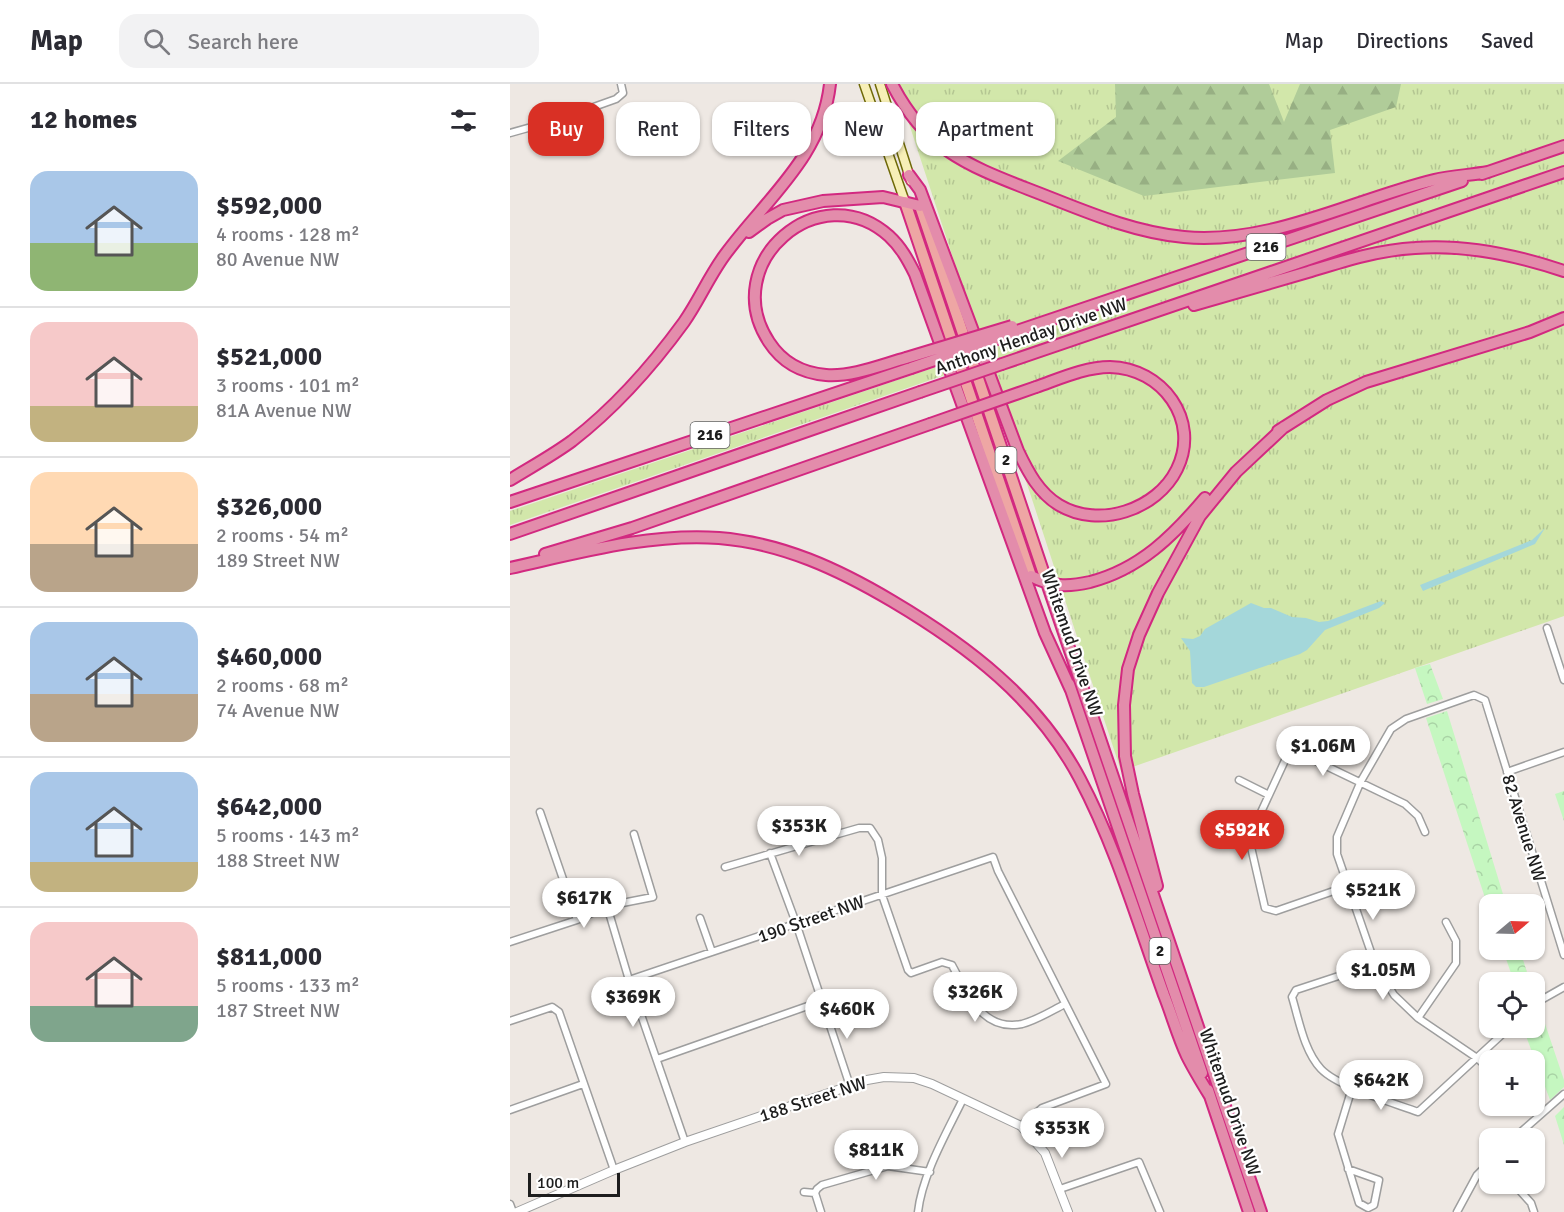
<!DOCTYPE html>
<html lang="en">
<head>
<meta charset="utf-8">
<style>
	:root { --surface:#fff; --page:#f2f2f3; --text:#2b2b33; --muted:#7c7c81; --line:#e1e1e2; --accent:#d93025 }
	body { margin:0; font-family:Signika,sans-serif; background:var(--page); color:var(--text); height:100vh; display:flex; flex-direction:column; font-size:22px; white-space:nowrap }
	* { box-sizing:border-box; margin:0 }
	p { font-size:20px; color:var(--muted) }
	.icon { flex:none; width:33px; height:33px; fill:none; stroke:currentColor; stroke-width:2; stroke-linecap:round; stroke-linejoin:round }
	.map { position:relative; flex:1; overflow:hidden }
	.drawer { display:flex; flex-direction:column; background:var(--surface); width:510px }
	.drawer>* { flex:none }
	.hud { position:absolute; left:18px; top:18px; width:570px; height:54px; display:flex; gap:12px }
	.needle { width:39px; rotate:71deg }
	.tools { position:absolute; left:969px; top:810px; display:grid; gap:12px }
	.tools a { display:grid; place-items:center; width:66px; height:66px; border-radius:12px; background:var(--surface); box-shadow:0 2px 4px #0004; font-size:30px }
	.scale { position:absolute; left:18px; bottom:15px; width:92px; box-sizing:border-box; padding-left:6px; border:3px solid #1d1d1d; border-top:0; font-size:16px; line-height:21px; white-space:nowrap; color:#1d1d1d; -webkit-text-stroke:4px #fff; paint-order:stroke }
	.price { position:absolute; translate:-50% -51px; padding:0 14px; border-radius:21px; background:#fff; color:#222; font-size:20px; line-height:39px; filter:drop-shadow(0 2px 3px #0008) }
	.price::after { content:''; position:absolute; left:50%; top:36px; width:18px; height:14px; margin-left:-9px; background:inherit; clip-path:polygon(0 0,100% 0,50% 100%) }
	.price.active { background:var(--accent); color:#fff }
	ul { padding:0; list-style:none }
	li { display:flex; align-items:center; gap:18px; height:150px; padding:0 30px }
	li+li { border-top:2px solid var(--line) }
	li span { display:grid; place-items:center; flex:none; width:168px; height:120px; border-radius:18px; color:#555 }
	li>.icon { margin-inline-start:auto }
	span .icon { width:72px; height:72px; fill:#fffc; stroke-width:1 }
	li b { font-size:26px }
	h2 { display:flex; justify-content:space-between; align-items:center; height:72px; padding:0 30px; font-size:26px }
	.tag { padding:0 21px; border-radius:18px; background:var(--surface); box-shadow:0 2px 4px #0004; font-size:21px; line-height:54px }
	.tag.active { background:var(--accent); color:#fff }
	header { display:flex; align-items:center; gap:36px; box-sizing:border-box; height:84px; padding:0 30px; background:var(--surface); border-bottom:2px solid var(--line) }
	header strong { font-size:28px }
	nav { display:flex; gap:33px; margin-inline-start:auto; font-size:21px }
	.search { width:420px; height:54px; background:var(--page); display:flex; align-items:center; gap:15px; box-sizing:border-box; padding:0 21px; border-radius:18px; color:var(--muted); font-size:22px }
	main { display:flex; flex:1; min-height:0 }
	.map>svg:first-child { display:block }
	.grass { fill:url(#grass-tufts) }
	.forest { fill:url(#forest-firs) }
	.park { fill:url(#park-crowns) }
	.water { fill:#a4d7da }
	.lines { fill:none; stroke-linecap:round; stroke-linejoin:round }
	.minor-casing { stroke:#9e9e9e; stroke-width:9 }
	.tertiary-casing { stroke:#9e9e9e; stroke-width:10 }
	.secondary-casing { stroke:#6f6908; stroke-width:11 }
	.trunk-casing { stroke:#d22980; stroke-width:14 }
	.motorway-casing { stroke:#d22980; stroke-width:14 }
	.minor { stroke:#fff; stroke-width:6 }
	.tertiary { stroke:#fff; stroke-width:8 }
	.secondary { stroke:#f7efb7; stroke-width:8 }
	.trunk { stroke:#eea6a4; stroke-width:10 }
	.motorway { stroke:#e38cab; stroke-width:10 }
	.motorway-bridge-casing { stroke:#d22980; stroke-width:14; stroke-linecap:butt }
	.motorway-bridge { stroke:#e38cab; stroke-width:10 }
	.labels { text-anchor:middle; dominant-baseline:central; stroke-width:4.5; stroke-linejoin:round; paint-order:stroke }
	.shield { fill:#fff; stroke:#616161; stroke-width:1.5 }
	.shield-label { font-size:16px; font-weight:bold; fill:#1d1d1d }
	.street-label { font-size:18px; fill:#1d1d1d; stroke:#fff }
</style>
</head>
<body>
<header>
<strong>Map</strong>
<div class="search"><svg class="icon" aria-label="search" viewBox="0 0 24 24"><circle cx="10" cy="10" r="6"/><path d="M15 15l6 6"/></svg>Search here</div>
<nav><a>Map</a><a>Directions</a><a>Saved</a></nav>
</header>
<main>
<section class="drawer">
<h2>12 homes<svg class="icon" aria-label="filters" viewBox="0 0 24 24"><path d="M4 7h16M4 17h16"/><circle cx="9" cy="7" r="2"/><circle cx="15" cy="17" r="2"/></svg></h2>
<ul>
<li><span style="background:linear-gradient(#a9c7e8 60%,#8fb573 0)"><svg class="icon" aria-label="home" viewBox="0 0 24 24"><path d="M3 11l9-7 9 7M6 9v11h12V9"/></svg></span><div><b>$592,000</b><p>4 rooms · 128 m²</p><p>80 Avenue NW</p></div></li>
<li><span style="background:linear-gradient(#f6c9c9 70%,#c2b280 0)"><svg class="icon" aria-label="home" viewBox="0 0 24 24"><path d="M3 11l9-7 9 7M6 9v11h12V9"/></svg></span><div><b>$521,000</b><p>3 rooms · 101 m²</p><p>81A Avenue NW</p></div></li>
<li><span style="background:linear-gradient(#ffd9b3 60%,#b9a48a 0)"><svg class="icon" aria-label="home" viewBox="0 0 24 24"><path d="M3 11l9-7 9 7M6 9v11h12V9"/></svg></span><div><b>$326,000</b><p>2 rooms · 54 m²</p><p>189 Street NW</p></div></li>
<li><span style="background:linear-gradient(#a9c7e8 60%,#b9a48a 0)"><svg class="icon" aria-label="home" viewBox="0 0 24 24"><path d="M3 11l9-7 9 7M6 9v11h12V9"/></svg></span><div><b>$460,000</b><p>2 rooms · 68 m²</p><p>74 Avenue NW</p></div></li>
<li><span style="background:linear-gradient(#a9c7e8 75%,#c2b280 0)"><svg class="icon" aria-label="home" viewBox="0 0 24 24"><path d="M3 11l9-7 9 7M6 9v11h12V9"/></svg></span><div><b>$642,000</b><p>5 rooms · 143 m²</p><p>188 Street NW</p></div></li>
<li><span style="background:linear-gradient(#f6c9c9 70%,#7fa58c 0)"><svg class="icon" aria-label="home" viewBox="0 0 24 24"><path d="M3 11l9-7 9 7M6 9v11h12V9"/></svg></span><div><b>$811,000</b><p>5 rooms · 133 m²</p><p>187 Street NW</p></div></li>
</ul>
</section>
<div class="map">
<svg width="1054" height="1128" viewBox="0 0 1054 1128">
	<defs>
		<pattern id="grass-tufts" width="24" height="20" patternUnits="userSpaceOnUse" patternTransform="scale(1.5)"><rect width="24" height="20" fill="#d2e7aa"/><path d="M3 7l-1-3M5 7V3M7 7l1-3M15 17l-1-3M17 17v-4M19 17l1-3" fill="none" stroke="#b4c692"/></pattern>
		<pattern id="forest-firs" width="22" height="20" patternUnits="userSpaceOnUse" patternTransform="scale(1.5)"><rect width="22" height="20" fill="#b0cc99"/><path d="M5 1l3.5 6h-7zM16 11l3.5 6h-7z" fill="#97af83"/></pattern>
		<pattern id="park-crowns" width="20" height="18" patternUnits="userSpaceOnUse" patternTransform="scale(1.5)"><rect width="20" height="18" fill="#c5f7c0"/><path d="M2 6a3 3 0 1 1 6 0M12 15a3 3 0 1 1 6 0" fill="none" stroke="#a9d3a5"/></pattern>
	</defs>
	<rect width="100%" height="100%" fill="#eee8e3"/>
	<path class="grass" d="M386,0H1054V532L611,687Z
		M432,281L435,291L0,441V427Z"/>
	<path class="forest" d="M605,0H759L774,38L790,0H891L886,23L820,46L825,89L634,112L548,77L606,33Z"/>
	<path class="park" d="M920,580L933,615L917,620L905,584Z
		M937,627L996,820H980L979,826L916,634Z
		M1054,707V737L1045,710Z
		M993,866H1010L1020,898H1004Z
		M1029,922L1054,996V1003L1040,1016L1013,944H1024L1025,926Z
		M1054,1023V1061L1045,1032Z"/>
	<path class="water" d="M1035,444L1025,460L913,507L910,501L1022,456Z
		M871,517L875,519L869,524L815,546L797,566L790,570L694,603H686L682,599L680,567L671,554L683,555L690,552L695,545L741,519L754,524H761L782,533L796,534L809,538L818,537Z"/>
	<g class="lines">
		<defs>
			<path id="minor" d="M0,49L50,35L106,15L113,9L111,0
				M1037,544L1054,596
				M997,688L1054,668
				M729,696L759,711
				M30,728L67,836
				M260,769L286,839L340,1002
				M215,783L321,752L349,744H360L368,756L372,774V811L398,886L401,889L432,878L442,881C457,909 472,948 512,940C527,936 541,927 555,920
				M838,802L766,827L755,824L741,763L746,739L777,672L785,667L895,720L908,732L915,748
				M97,822L119,896L175,1058
				M190,834L202,868
				M0,858L67,836L97,822L143,813L124,750
				M865,880L786,906L782,913C789,936 794,967 811,985C828,1003 884,1019 908,1028L999,944
				M119,896L483,773L488,787L596,1000L532,1024L511,1042
				M1024,920L1054,903
				M908,934L946,879V857L936,838
				M0,937L42,923L49,928L104,1086
				M147,975L312,917
				M980,986L967,974L908,934L884,911L865,880L827,770V753L851,697L881,645L896,635L964,611L975,616L1054,871
				M1017,1022L1028,1032
				M0,1026L73,1000
				M1004,1054L1054,1010
				M838,1085L869,1096L864,1121L858,1124L849,1119L828,1050L842,1004
				M1004,1100L1021,1119L1024,1128
				M550,1105L629,1078L650,1128
				M294,1108L305,1109L311,1128
				M305,1109L307,1105L312,1101L378,1082L420,1088
				M0,1120L3,1128
				M408,1128C412,1091 437,1048 453,1015
				M947,1128L967,1091L980,1078"/>
			<path id="tertiary" d="M7,1128L104,1086L175,1058L357,996L374,993L404,994L422,1000L511,1042L535,1069L558,1128"/>
			<path id="secondary" d="M354,0L395,118
				M370,0L401,97"/>
			<path id="trunk" d="M395,118L521,492
				M410,122L537,499"/>
			<path id="motorway" d="M382,0C415,64 454,80 518,105C568,124 619,148 674,153C760,161 842,116 924,96C942,92 961,91 978,88
				M972,90L1054,62
				M399,91L410,106L508,367C518,388 529,409 549,421C589,445 647,426 667,385C691,336 652,284 600,283C575,283 549,295 526,303
				M239,148L257,135L273,126L313,117L373,113L410,122
				M684,221C722,210 760,199 798,188C834,177 868,166 905,164C956,160 1006,171 1054,187
				M504,248L952,97
				M396,274C371,281 342,293 316,291C292,289 272,278 259,258C207,179 310,90 379,152C391,163 398,176 405,190L535,549L561,606
				M492,280L1054,88
				M768,347L817,316L856,298L1020,248L1054,234
				M0,396C21,383 43,371 62,357C106,323 142,282 174,238C190,215 200,190 217,168C258,113 312,72 320,0
				M0,418L401,284
				M0,450L410,308
				M35,470L122,444L420,340
				M0,484C68,469 139,449 209,454C272,459 328,485 382,517C458,562 528,615 570,695C606,763 628,839 654,911C662,931 668,953 677,972C684,986 692,999 700,1012
				M521,492C542,503 558,503 580,498C630,485 663,452 695,414
				M537,499L751,1128
				M559,600L692,989
				M647,802L623,710L615,672L614,621L618,585L629,551L648,509L690,432L726,388L774,343
				M698,1006L739,1128"/>
		</defs>
		<use href="#minor" class="minor-casing"/>
		<use href="#tertiary" class="tertiary-casing"/>
		<use href="#secondary" class="secondary-casing"/>
		<use href="#trunk" class="trunk-casing"/>
		<use href="#motorway" class="motorway-casing"/>
		<use href="#minor" class="minor"/>
		<use href="#tertiary" class="tertiary"/>
		<use href="#secondary" class="secondary"/>
		<use href="#trunk" class="trunk"/>
		<use href="#motorway" class="motorway"/>
		<defs>
			<path id="motorway-bridge" d="M396,274L502,242
				M401,284L504,249
				M410,308L492,280
				M420,340L526,303"/>
		</defs>
		<use href="#motorway-bridge" class="motorway-bridge-casing"/>
		<use href="#motorway-bridge" class="motorway-bridge"/>
	</g>
	<g class="labels">
		<g class="shield">
			<rect x="736.5" y="150" width="39" height="26" rx="4.5"/>
			<rect x="180.5" y="338" width="39" height="26" rx="4.5"/>
			<rect x="485.5" y="363" width="21" height="26" rx="4.5"/>
			<rect x="639.5" y="854" width="21" height="26" rx="4.5"/>
		</g>
		<g class="shield-label">
			<text x="756" y="163">216</text>
			<text x="200" y="351">216</text>
			<text x="496" y="376">2</text>
			<text x="650" y="867">2</text>
		</g>
		<g class="street-label">
			<text transform="translate(521 252) rotate(-19)">Anthony Henday Drive NW</text>
			<text transform="translate(562 559) rotate(71)">Whitemud Drive NW</text>
			<text transform="translate(1014 744) rotate(73)">82 Avenue NW</text>
			<text transform="translate(301 835) rotate(-19)">190 Street NW</text>
			<text transform="translate(303 1015) rotate(-18)">188 Street NW</text>
			<text transform="translate(720 1018) rotate(71)">Whitemud Drive NW</text>
		</g>
	</g>
</svg>
<div class="tools">
<a><svg class="needle" viewBox="-14 -14 28 28"><path d="M0-13l5 13h-10z" fill="#e53935"/><path d="M0 13l5-13h-10z" fill="#7c7c81"/></svg></a>
<a><svg class="icon" aria-label="locate" viewBox="0 0 24 24"><circle cx="12" cy="12" r="6"/><path d="M12 2v4M12 18v4M2 12h4M18 12h4"/></svg></a>
<a>+</a>
<a>−</a>
</div>
<div class="scale">100 m</div>
<b class="price" style="left:813px;top:693px">$1.06M</b>
<b class="price" style="left:289px;top:773px">$353K</b>
<b class="price active" style="left:732px;top:777px">$592K</b>
<b class="price" style="left:863px;top:837px">$521K</b>
<b class="price" style="left:74px;top:845px">$617K</b>
<b class="price" style="left:873px;top:917px">$1.05M</b>
<b class="price" style="left:465px;top:939px">$326K</b>
<b class="price" style="left:123px;top:944px">$369K</b>
<b class="price" style="left:337px;top:956px">$460K</b>
<b class="price" style="left:871px;top:1027px">$642K</b>
<b class="price" style="left:552px;top:1075px">$353K</b>
<b class="price" style="left:366px;top:1097px">$811K</b>
<div class="hud">
<a class="tag active">Buy</a>
<a class="tag">Rent</a>
<a class="tag">Filters</a>
<a class="tag">New</a>
<a class="tag">Apartment</a>
</div>
</div>
</main>
</body>
</html>
